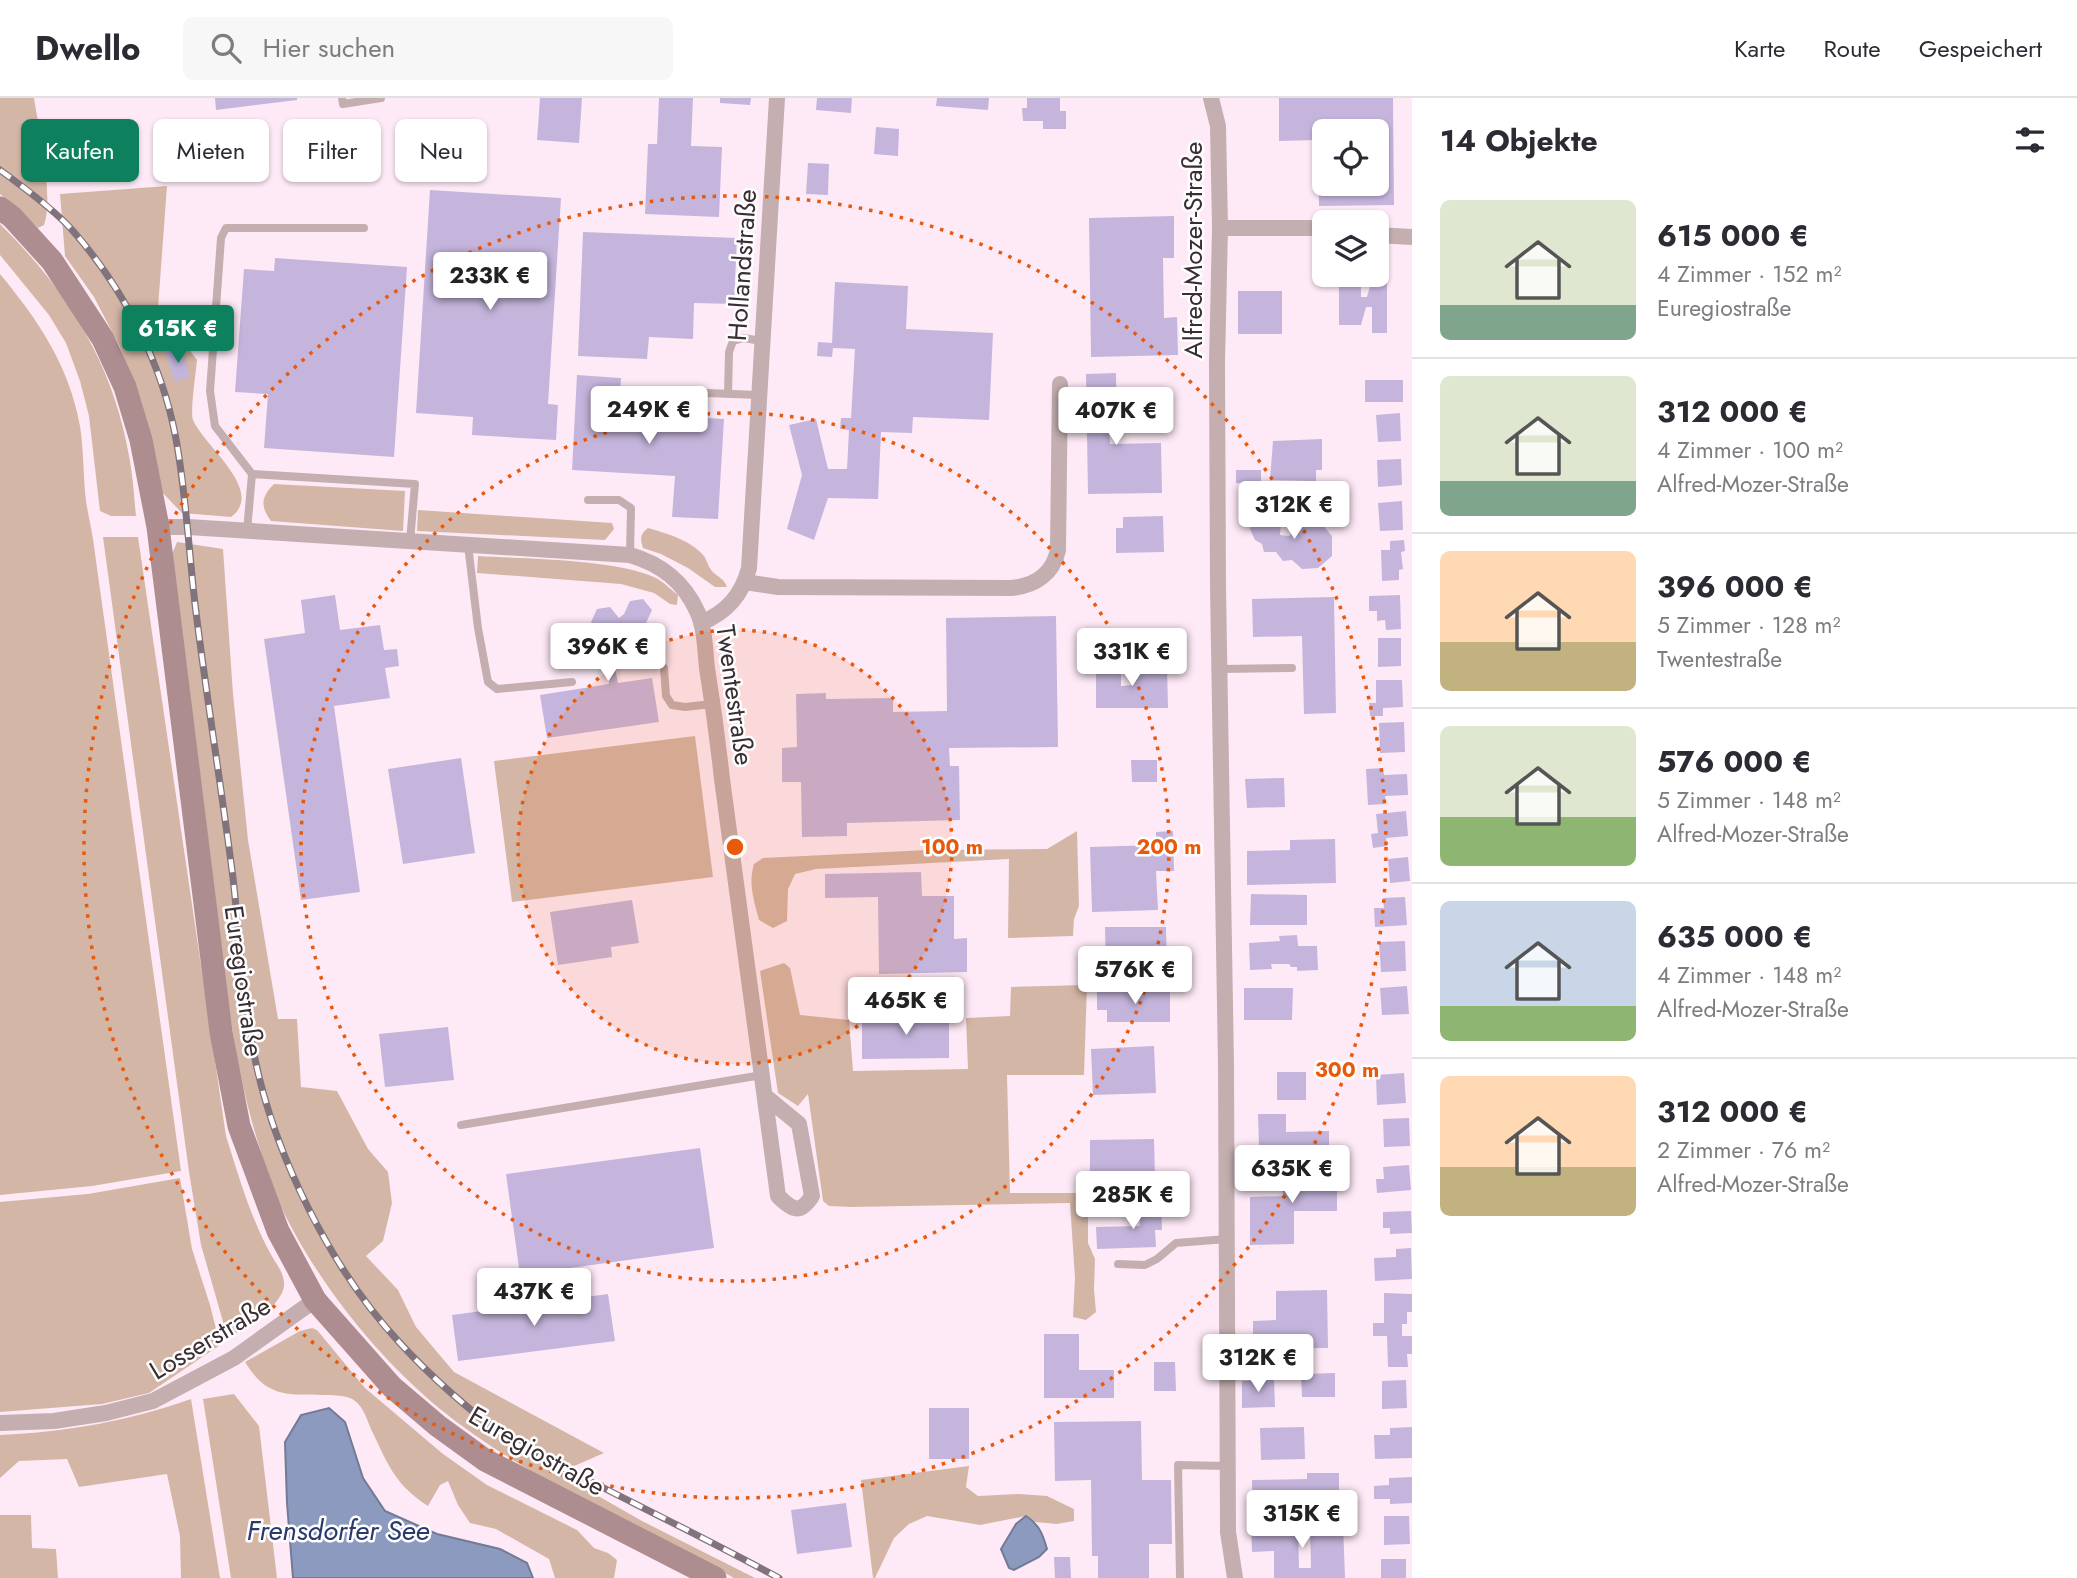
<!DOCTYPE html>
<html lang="de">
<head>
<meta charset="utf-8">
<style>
	:root { --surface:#fff; --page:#f7f7f7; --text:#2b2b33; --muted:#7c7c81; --line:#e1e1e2; --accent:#0d805e }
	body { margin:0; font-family:Jost,sans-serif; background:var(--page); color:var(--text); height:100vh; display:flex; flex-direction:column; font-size:26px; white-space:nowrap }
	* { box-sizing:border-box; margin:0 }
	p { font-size:23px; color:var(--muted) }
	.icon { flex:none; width:38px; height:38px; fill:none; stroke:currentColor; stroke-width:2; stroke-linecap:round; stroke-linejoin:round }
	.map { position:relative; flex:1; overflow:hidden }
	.drawer { display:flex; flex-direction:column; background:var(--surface); width:665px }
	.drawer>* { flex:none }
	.banner { position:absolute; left:21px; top:21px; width:665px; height:63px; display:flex; gap:14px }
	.fabs { position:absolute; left:1312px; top:21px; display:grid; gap:14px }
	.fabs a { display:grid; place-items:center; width:77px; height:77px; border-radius:10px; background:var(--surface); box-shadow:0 2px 5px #0004; font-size:35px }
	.price { position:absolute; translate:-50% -60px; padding:0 16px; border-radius:7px; background:#fff; color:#222; font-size:23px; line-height:46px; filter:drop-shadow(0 2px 4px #0008) }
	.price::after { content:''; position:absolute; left:50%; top:42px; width:21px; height:16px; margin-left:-10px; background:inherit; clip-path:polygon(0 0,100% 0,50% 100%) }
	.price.active { background:var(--accent); color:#fff }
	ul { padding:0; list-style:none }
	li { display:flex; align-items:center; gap:21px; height:175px; padding:0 28px }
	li+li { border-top:2px solid var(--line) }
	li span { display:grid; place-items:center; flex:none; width:196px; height:140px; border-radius:10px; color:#555 }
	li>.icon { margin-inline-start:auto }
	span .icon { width:84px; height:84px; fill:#fffc; stroke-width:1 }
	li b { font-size:30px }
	h2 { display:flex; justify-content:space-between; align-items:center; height:84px; padding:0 28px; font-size:30px }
	.tag { padding:0 24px; border-radius:10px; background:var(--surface); box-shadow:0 2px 5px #0004; font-size:24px; line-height:63px }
	.tag.active { background:var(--accent); color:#fff }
	header { display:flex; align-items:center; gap:42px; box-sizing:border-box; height:98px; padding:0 35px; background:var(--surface); border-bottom:2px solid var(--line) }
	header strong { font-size:33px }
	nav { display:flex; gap:38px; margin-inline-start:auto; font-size:24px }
	.search { width:490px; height:63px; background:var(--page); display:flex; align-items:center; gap:18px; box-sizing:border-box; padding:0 24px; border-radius:10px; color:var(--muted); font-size:26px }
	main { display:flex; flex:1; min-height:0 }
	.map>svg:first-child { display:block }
	.green { fill:#d4b6a6 }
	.water { fill:#8c9ac0; stroke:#737a96; stroke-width:2 }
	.building { fill:#c5b5dc; fill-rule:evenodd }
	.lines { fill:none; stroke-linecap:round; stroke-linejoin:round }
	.lane { stroke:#c4aeaf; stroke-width:8 }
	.street { stroke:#c4aeaf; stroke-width:16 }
	.secondary { stroke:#ae8d90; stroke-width:23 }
	.rail-casing { stroke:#81737c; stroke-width:7 }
	.rail { stroke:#fefefe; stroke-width:4.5; stroke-dasharray:13; stroke-linecap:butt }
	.ring { fill:none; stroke:#e8590c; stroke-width:3.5; stroke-dasharray:3.5 7 }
	.labels { text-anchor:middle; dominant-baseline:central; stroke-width:5; stroke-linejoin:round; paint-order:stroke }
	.street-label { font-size:26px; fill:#382e34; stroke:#fefefe }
	.water-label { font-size:28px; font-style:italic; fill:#2a396b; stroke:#fefefe }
	.centre { fill:#e8590c; stroke:#fefefe; stroke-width:3.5 }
	.ring-label { font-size:21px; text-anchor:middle; font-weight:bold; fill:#e8590c; stroke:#fefefe; stroke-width:5; stroke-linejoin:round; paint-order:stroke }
</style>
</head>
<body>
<header>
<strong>Dwello</strong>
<div class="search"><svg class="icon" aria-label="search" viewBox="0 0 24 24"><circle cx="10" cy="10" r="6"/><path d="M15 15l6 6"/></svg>Hier suchen</div>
<nav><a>Karte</a><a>Route</a><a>Gespeichert</a></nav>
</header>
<main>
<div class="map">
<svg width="1412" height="1480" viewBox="0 0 1412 1480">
	<rect width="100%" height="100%" fill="#feeaf7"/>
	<path class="green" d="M0,0H34C39,32 54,98 44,127L38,130L0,96Z
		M167,88L158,210L197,262C196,274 190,314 193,322C204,348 266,393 231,419L182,415L157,389L129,272L119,247L94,199L65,158L60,96Z
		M0,126C67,192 113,265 129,358C133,378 134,398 136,418H111L100,413L89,318L80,283L66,245L49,217L0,157Z
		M0,176C38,222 69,267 80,328C84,353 83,378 86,403C88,416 91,428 93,441L181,1073L92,1088L0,1097Z
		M274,386L405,393L403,433L271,423C260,408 261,399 274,386Z
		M418,412L612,425L614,431L605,442L417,433Z
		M648,430C666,435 692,443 704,458C707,462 708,469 712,473C717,479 724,480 727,489H715L688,470L661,456L643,450C640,441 640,436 648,430Z
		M103,439H138L226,1038C239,1079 251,1122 273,1160C280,1171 288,1182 282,1195C272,1215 245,1228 228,1241L201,1147L189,1074Z
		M177,444L223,451L233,596L248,742L278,921H297L301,989L337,993L368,1051L388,1074L392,1105L383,1143L366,1158L398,1192L416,1229L454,1274L604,1355L558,1375L642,1423L755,1480H734C635,1425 529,1383 440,1311C370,1253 307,1171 271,1087C266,1076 263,1063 260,1051C237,979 228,904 217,829C200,709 184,589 167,468Z
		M478,458C525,461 616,461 656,480C664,484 671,492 678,497L677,507L670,506L654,495L621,486L477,475Z
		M695,638L713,779L512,804L494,663Z
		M1077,733L1079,808L1074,821L1073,838L1008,840L1009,761L816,771L795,776L788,791L787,823L773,830L759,822C754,803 748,785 754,766L763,760L928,752L1047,751Z
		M784,865L790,870L800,917L849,922L853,973L968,971L966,920L1010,918L1011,889L1087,887L1084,977H1007L1010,1095H1088L1092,1098L1088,1117V1145L1095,1161L1094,1191L1096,1214L1086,1222L1073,1219L1075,1180L1070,1105L850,1109L829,1108L823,1103L808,996L798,1008L778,995L760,873Z
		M180,1080L192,1151L210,1207L220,1247L149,1295L102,1306L0,1314V1104L88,1096Z
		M312,1230L317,1232L365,1290L443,1356L487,1387L577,1432L594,1450L608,1455L617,1462L614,1480H555L549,1461L496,1431L470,1425L458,1407L448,1383L440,1387L428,1408C394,1386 388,1366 371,1331C367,1322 364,1310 355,1303C348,1297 338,1298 329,1297C290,1296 268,1302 245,1264L300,1233Z
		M234,1296L259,1328L277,1480H231L203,1301Z
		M191,1301L220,1480H181L180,1438L167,1376L79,1389L67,1361L19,1363L0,1380V1337C66,1334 129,1323 191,1301Z
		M969,1368L966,1389L978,1398L1019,1396L1047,1398L1074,1411V1423L1057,1426L1035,1424L1026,1418L980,1427L927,1418L909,1426L894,1440L875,1480H873L861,1382Z
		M0,1417H31L32,1450L56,1451L58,1480H0Z"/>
	<path class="water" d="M329,1310L345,1324L363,1380L385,1413L437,1436L500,1451L527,1465L533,1480H293L287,1405L285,1344L301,1317Z
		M1026,1418C1039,1426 1043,1437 1047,1451L1039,1459L1014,1472L1009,1470L1001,1451L1016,1426Z"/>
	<path class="building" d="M215,0H297V2L216,12Z
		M540,0H582L579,45L537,42Z
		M659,0H693L691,48L722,49L719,119L645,116L648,46H657Z
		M720,0H751L750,7L720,5Z
		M817,0H852L851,15L816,12Z
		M937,0H989L988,12L936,8Z
		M1027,0H1060V13H1066V31H1043V23H1023L1022,10H1027Z
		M1279,0H1393L1394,107L1319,108L1318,42L1279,43ZM1325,33H1377V86H1325Z
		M876,29L899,31L898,58L874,56Z
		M808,65L829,66L828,97L806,96Z
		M430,92L561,100L548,306L558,307L556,342L472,337L473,319L416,315Z
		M1174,118V160H1163L1164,220L1177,219L1178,257L1091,259L1089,120Z
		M583,134L737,140L734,206L694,205L693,241L649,239L647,261L578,258Z
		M275,160L407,169L394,359L264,350L268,296L235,294L244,171L274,173Z
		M1339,177H1361V199H1367L1372,181H1387V235H1372V209H1366L1361,227H1339Z
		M835,184L908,188L906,231L993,235L989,322L913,319L912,335L881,334L878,401L828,400L814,442L787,431L802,377L789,327L816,321L828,371H847L849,332L840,331L841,320H851L855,251L833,250L832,259L817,258L818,244L832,245Z
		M1238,193H1282V236H1238Z
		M181,250L190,279L175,284L165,255Z
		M1116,275L1117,333L1109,334L1110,346L1161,345L1162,395L1088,396L1086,276Z
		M577,277L621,280L619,315L724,321L718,421L672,419L675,378L572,372Z
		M1365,282H1403V304H1365Z
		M1173,295V310H1167V335H1136V309L1130,310V296Z
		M1400,315L1401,343L1378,344L1376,317Z
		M1322,341V372H1316V383L1270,382L1273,343Z
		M1401,361L1402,387L1378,389L1377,362Z
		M1236,372H1261V385H1236Z
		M1402,403L1403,432L1380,433L1378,405Z
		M1267,414L1274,416L1281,425L1280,437L1289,438L1303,425H1321L1332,438V458L1318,470L1302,471L1292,462L1283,463L1276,454H1264L1262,446L1255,442L1250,431L1252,423L1257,417Z
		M1163,418L1164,454L1116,455V430H1123V419Z
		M1404,442L1405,453L1401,454L1403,471L1399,472V482L1382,483L1381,452H1390V443Z
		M335,497L340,532L380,527L384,552L397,551L399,568L385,570L390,600L334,608L360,794L301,802L264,541L305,535L301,502Z
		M1400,497L1401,531L1386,532L1385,522L1377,523V513H1369V498Z
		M1334,499L1336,615L1304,616L1302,538L1253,539L1252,501Z
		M643,501L652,512L646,525L633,526L627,531L629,544L636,547L649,545L657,556L652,569L639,571L630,560L623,557L618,570H615L618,585L652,580L659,624L547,640L540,597L609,586L607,571L605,572L596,561L602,548L608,547L606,534L600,535L591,524L597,511L610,509L619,520L624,516L630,503Z
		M1056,518L1058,649L949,650L950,668H959L960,722L847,725V738L802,739L801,684H782V650L797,649L796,596L826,595V601L893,600V614L947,613L946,520Z
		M1378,540H1401V568L1378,569Z
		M1096,568H1121V588L1133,587V569L1167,568L1168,610H1096Z
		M1376,582H1402L1403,609L1383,610V618H1370L1369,605H1376Z
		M1404,624L1405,654L1380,655L1379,625Z
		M461,660L475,755L403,766L388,671Z
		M1131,662H1157V684H1132Z
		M1383,670L1384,677L1407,676L1408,697L1385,698L1386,706L1368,707L1366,671Z
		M1284,680L1285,709L1247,710L1245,681Z
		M1406,713L1408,738L1386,740L1387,748L1373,750L1371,736L1378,735L1376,716Z
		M1173,733L1174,773H1156L1158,812L1092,814L1090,749L1156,747V734Z
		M1335,741L1336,785L1247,787V753L1290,752V742Z
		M1408,759L1410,783L1390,785L1388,761Z
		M921,774L922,798H954V841L967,840V874L879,876L878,799L825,800V776Z
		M1251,796L1307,797V827H1250Z
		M1405,799L1407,827L1375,829L1374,810H1384L1383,800Z
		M632,802L639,845L611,849L612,859L558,867L550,814Z
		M1105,829H1166L1167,871L1106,872Z
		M1297,837L1298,848H1317L1318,872L1297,873V869H1291L1289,866H1271L1272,871L1250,872L1249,845L1280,843L1279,838Z
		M1405,843L1406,873L1381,874L1379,844Z
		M1407,888L1409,916L1382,917L1380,890Z
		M1244,890H1293L1292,922H1244Z
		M1097,893H1170V924H1107V912H1097Z
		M949,917V960L862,961V918Z
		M448,929L454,982L385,989L379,936Z
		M1154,948L1156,995L1093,997L1091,951Z
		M1277,974H1306V1002H1277Z
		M1404,975L1406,1005L1377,1007L1376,977Z
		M1258,1016H1286V1034L1329,1033V1055L1285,1056V1048L1259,1049Z
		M1409,1020L1410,1048L1384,1049L1383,1021Z
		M1154,1041L1155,1077L1090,1078V1042Z
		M700,1050L714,1150L520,1177L506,1076Z
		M1409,1067L1411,1092L1377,1095L1376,1081H1384L1383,1069Z
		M1282,1072H1337V1113H1294V1146L1250,1147V1099L1283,1098Z
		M1161,1104L1162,1132H1155L1156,1149L1097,1151L1096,1129L1140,1128L1139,1105Z
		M1411,1113L1412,1135L1390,1136V1130H1383V1114Z
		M1411,1150L1412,1181L1375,1183L1374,1160L1396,1159V1151Z
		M1327,1192L1328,1250L1253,1251V1223L1276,1222V1193Z
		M1384,1195L1412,1196V1214H1407V1226H1402V1238H1412V1256H1407L1408,1269H1388L1387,1238H1373V1225H1384Z
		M608,1196L615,1243L458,1263L452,1217Z
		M1044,1236H1079V1272H1114V1300H1044Z
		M1154,1264H1175L1176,1293H1154Z
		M1335,1275V1299H1302L1301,1276Z
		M1274,1282L1275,1309L1242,1310V1283Z
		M1406,1282L1407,1310L1382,1311V1283Z
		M929,1310H969V1361H929Z
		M1141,1323L1142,1382H1171L1172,1446H1149V1480H1098V1458H1092L1091,1382L1055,1383L1054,1324Z
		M1304,1329L1305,1361L1261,1362L1260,1330Z
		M1412,1329V1360L1375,1361L1374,1337H1390V1330Z
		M1307,1375H1339V1410H1306V1403H1252V1382L1307,1381Z
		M1412,1379V1405L1390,1406V1401H1374V1388L1389,1387V1380Z
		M846,1405L852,1449L797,1456L791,1412Z
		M1384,1418H1409L1410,1446L1384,1447Z
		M1279,1425V1427H1298L1299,1470H1311L1310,1427L1343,1426L1345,1480H1274V1453L1252,1454L1251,1426Z
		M1054,1459H1070L1071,1480H1055Z
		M1381,1461H1406V1480H1381Z"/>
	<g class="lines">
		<path class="lane" d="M342,0L343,6L381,0
			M655,293L758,297
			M728,296L729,254L733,243L744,240L761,243
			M252,376L215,328L210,293L221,140L226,130H364
			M588,402H619L631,410L630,457
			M247,433L252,376L415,386L410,443
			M468,447L478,530L488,584L497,591L572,584
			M664,570L666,598L672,607L685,609L712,606
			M1220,571L1292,570
			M461,1027L762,977
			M1118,1166L1145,1167L1157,1161L1176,1145L1227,1141
			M1180,1480L1178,1367L1228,1368"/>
		<path class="street" d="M1211,0L1218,28L1220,130L1217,265L1218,490L1226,967L1228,1434L1235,1480
			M1220,130H1325
			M1377,137L1412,139
			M158,429H188L630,457C661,466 683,483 697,513C705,530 705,551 707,570C713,607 718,644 722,681C740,820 759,959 778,1098C792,1112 800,1117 812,1098L799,1026L765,998
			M745,484L778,489L1011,490C1035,488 1053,476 1058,452L1060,286
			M701,525C727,514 742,497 749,470L777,0
			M0,1325L54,1323L106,1315L153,1303L234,1260L315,1202"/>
		<path class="secondary" d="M0,110L12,119L52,163L103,241L125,289L141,342L158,429L221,934L239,1028L278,1133L315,1202L392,1289L438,1328L485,1362L715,1480"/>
		<defs>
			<path id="rail" d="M0,72C22,88 56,113 73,133C124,191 162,265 176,341C187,401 189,462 197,522C208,608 222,694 233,780C240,840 242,901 255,961C275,1058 331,1171 399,1244C430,1278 472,1315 509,1341C533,1358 561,1368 586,1381C651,1414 716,1446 779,1480"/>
		</defs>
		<use href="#rail" class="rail-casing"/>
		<use href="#rail" class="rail"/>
	</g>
	<circle cx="735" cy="749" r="217" fill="#e8590c" fill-opacity=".12"/>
	<g class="ring">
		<circle cx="735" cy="749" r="217"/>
		<circle cx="735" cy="749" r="434"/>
		<circle cx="735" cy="749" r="651"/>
	</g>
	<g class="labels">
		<g class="street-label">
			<text transform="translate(1193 152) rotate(-90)">Alfred-Mozer-Straße</text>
			<text transform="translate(742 167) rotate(-86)">Hollandstraße</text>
			<text transform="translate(735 597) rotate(82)">Twentestraße</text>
			<text transform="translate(244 883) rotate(82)">Euregiostraße</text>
			<text transform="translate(210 1240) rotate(-31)">Losserstraße</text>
			<text transform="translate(537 1353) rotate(30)">Euregiostraße</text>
		</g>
		<g class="water-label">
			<text x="338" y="1432">Frensdorfer See</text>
		</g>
	</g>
	<circle cx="735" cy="749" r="10" class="centre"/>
	<g class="ring-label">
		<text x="952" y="756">100 m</text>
		<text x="1169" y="756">200 m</text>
		<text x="1347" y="979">300 m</text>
	</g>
</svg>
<div class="fabs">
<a><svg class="icon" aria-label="locate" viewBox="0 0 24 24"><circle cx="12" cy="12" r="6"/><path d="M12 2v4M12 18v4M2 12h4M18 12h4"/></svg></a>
<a><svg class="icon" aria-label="layers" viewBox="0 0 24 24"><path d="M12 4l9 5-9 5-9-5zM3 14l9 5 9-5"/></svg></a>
</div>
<b class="price" style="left:490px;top:214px">233K €</b>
<b class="price active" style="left:178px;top:267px">615K €</b>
<b class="price" style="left:649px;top:348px">249K €</b>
<b class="price" style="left:1116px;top:349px">407K €</b>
<b class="price" style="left:1294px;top:443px">312K €</b>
<b class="price" style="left:608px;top:585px">396K €</b>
<b class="price" style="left:1132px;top:590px">331K €</b>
<b class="price" style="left:1135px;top:908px">576K €</b>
<b class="price" style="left:906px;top:939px">465K €</b>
<b class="price" style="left:1292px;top:1107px">635K €</b>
<b class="price" style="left:1133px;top:1133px">285K €</b>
<b class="price" style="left:534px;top:1230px">437K €</b>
<b class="price" style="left:1258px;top:1296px">312K €</b>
<b class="price" style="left:1302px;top:1452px">315K €</b>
<div class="banner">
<a class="tag active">Kaufen</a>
<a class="tag">Mieten</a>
<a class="tag">Filter</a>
<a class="tag">Neu</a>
</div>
</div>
<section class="drawer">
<h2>14 Objekte<svg class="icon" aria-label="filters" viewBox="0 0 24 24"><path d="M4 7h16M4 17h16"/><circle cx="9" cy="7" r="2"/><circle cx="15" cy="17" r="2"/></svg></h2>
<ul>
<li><span style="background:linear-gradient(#dfe7d0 75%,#7fa58c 0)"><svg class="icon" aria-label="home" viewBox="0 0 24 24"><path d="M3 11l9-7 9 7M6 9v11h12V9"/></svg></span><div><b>615 000 €</b><p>4 Zimmer · 152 m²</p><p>Euregiostraße</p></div></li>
<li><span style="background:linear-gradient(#dfe7d0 75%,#7fa58c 0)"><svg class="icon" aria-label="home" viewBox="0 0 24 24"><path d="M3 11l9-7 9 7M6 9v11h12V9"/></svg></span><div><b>312 000 €</b><p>4 Zimmer · 100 m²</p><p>Alfred-Mozer-Straße</p></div></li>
<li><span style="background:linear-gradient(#ffd9b3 65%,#c2b280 0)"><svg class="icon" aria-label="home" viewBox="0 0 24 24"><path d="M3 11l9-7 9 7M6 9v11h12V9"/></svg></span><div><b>396 000 €</b><p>5 Zimmer · 128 m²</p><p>Twentestraße</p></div></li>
<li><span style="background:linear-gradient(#dfe7d0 65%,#8fb573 0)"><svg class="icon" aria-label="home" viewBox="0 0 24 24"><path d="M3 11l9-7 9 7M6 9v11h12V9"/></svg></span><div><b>576 000 €</b><p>5 Zimmer · 148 m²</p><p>Alfred-Mozer-Straße</p></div></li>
<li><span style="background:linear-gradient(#c9d6e8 75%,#8fb573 0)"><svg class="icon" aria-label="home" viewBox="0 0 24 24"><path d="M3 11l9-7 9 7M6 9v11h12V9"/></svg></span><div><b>635 000 €</b><p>4 Zimmer · 148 m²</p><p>Alfred-Mozer-Straße</p></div></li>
<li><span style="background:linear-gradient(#ffd9b3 65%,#c2b280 0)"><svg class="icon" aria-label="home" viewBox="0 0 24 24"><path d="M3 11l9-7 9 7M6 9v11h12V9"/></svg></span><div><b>312 000 €</b><p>2 Zimmer · 76 m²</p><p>Alfred-Mozer-Straße</p></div></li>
</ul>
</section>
</main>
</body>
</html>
